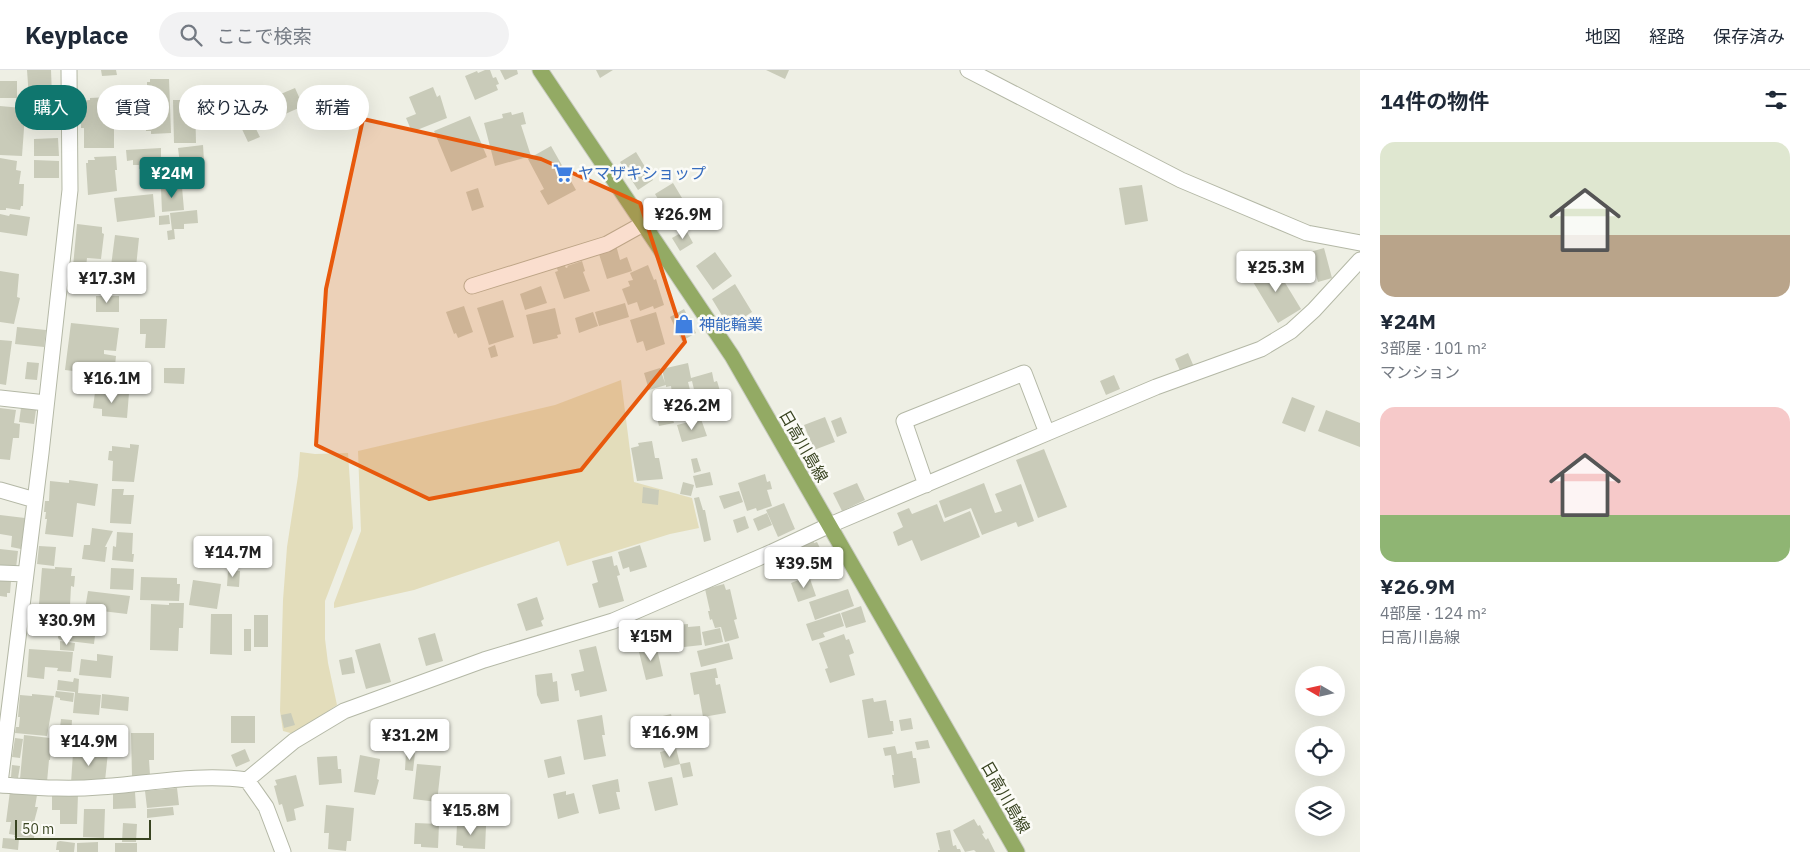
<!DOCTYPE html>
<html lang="ja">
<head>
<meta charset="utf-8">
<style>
	:root { --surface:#fff; --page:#f2f2f3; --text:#1f2937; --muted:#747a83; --line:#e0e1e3; --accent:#0f766e }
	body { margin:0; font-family:"IBM Plex Sans","Noto Sans JP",sans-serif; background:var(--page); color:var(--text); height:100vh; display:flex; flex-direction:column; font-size:19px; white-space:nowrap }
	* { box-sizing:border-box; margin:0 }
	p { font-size:16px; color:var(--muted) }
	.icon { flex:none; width:28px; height:28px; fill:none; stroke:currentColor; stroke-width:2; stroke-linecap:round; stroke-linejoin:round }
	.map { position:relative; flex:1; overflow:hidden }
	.sheet { display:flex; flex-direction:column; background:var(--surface); width:450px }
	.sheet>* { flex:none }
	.guide { position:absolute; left:15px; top:15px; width:475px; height:45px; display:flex; gap:10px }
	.needle { width:32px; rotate:279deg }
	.buttons { position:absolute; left:1295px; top:596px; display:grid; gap:10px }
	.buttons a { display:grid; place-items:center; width:50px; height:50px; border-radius:50%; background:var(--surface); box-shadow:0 5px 20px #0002; font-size:25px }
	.scale { position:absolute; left:15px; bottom:12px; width:136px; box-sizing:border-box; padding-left:5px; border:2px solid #394421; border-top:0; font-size:14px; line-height:18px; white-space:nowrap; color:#394421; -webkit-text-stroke:4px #fbfbf6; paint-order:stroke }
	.price { position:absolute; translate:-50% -42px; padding:0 11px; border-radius:5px; background:#fff; color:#222; font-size:16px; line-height:32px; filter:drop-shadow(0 1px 2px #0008) }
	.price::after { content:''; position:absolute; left:50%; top:30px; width:15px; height:11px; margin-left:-8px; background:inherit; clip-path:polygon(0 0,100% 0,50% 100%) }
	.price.current { background:var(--accent); color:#fff }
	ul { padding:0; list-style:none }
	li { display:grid; align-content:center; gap:10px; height:265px; padding:0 20px }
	li span { display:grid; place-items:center; height:155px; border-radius:15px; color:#555 }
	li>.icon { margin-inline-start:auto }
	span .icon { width:90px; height:90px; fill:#fffc; stroke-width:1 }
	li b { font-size:21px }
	h2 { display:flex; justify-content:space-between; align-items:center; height:60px; padding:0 20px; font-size:21px }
	.pill { padding:0 18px; border-radius:22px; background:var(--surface); box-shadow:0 5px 20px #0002; font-size:18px; line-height:45px }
	.pill.current { background:var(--accent); color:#fff }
	header { display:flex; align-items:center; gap:30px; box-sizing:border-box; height:70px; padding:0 25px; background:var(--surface); border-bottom:1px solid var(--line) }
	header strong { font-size:24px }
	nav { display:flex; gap:28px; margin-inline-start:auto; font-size:18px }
	.search { width:350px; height:45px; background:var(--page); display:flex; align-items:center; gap:12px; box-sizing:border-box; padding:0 18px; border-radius:28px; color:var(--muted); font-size:19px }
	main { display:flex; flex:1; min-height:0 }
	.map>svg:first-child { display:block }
	.green { fill:#e3ddbb }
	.building { fill:#c9cbb9 }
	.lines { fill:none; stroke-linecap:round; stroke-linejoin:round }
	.minor-casing { stroke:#b4b8a6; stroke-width:17 }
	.major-casing { stroke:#c8cbc1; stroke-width:17 }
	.minor { stroke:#fff; stroke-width:15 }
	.major { stroke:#93aa64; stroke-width:15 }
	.marked { fill:#e8590c; fill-opacity:0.2; stroke:#e8590c; stroke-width:4; stroke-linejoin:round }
	.labels { text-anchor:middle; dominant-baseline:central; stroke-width:5; stroke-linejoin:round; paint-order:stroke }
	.shop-label { font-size:16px; fill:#366cbe; stroke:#fbfbf6; text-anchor:start }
	.street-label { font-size:16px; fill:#394421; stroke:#fbfbf6 }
</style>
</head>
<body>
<header>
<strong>Keyplace</strong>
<div class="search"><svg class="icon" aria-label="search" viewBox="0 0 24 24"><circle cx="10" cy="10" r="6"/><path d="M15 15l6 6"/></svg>ここで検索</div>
<nav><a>地図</a><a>経路</a><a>保存済み</a></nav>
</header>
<main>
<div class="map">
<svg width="1360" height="782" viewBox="0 0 1360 782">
	<rect width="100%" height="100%" fill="#eeefe4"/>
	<path class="green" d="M621,310L634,412L692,428L699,458L670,464L567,496L559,471L414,520L334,538V533L361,461L358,381L555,335Z
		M300,382L315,384L348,383L353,458L325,531V569L328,593L337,635L294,664L283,661L280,641L283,530L287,477L298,406Z"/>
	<path class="building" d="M27,0H51L52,26L29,28Z
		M101,0H116L117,5L102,6Z
		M485,0H490L493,8L496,7L499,14L496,15L498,20L475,30L465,6L477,1L478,3Z
		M500,0H517L518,4L505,10Z
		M596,0H613L600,8Z
		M766,0H789L785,9Z
		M150,9H169L171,63L151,64V61H146L145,34H147V12H150Z
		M0,11H17V28H0Z
		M433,17L437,27L440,25L447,48L412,62L406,48L416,44L409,27Z
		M295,18L303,36L272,50L264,31Z
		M235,23L249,51L234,59L220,30Z
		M110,27L111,42L114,41V78H84V58H81L80,31L90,30V28Z
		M173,30H195L196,73H174Z
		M44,33L45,47L30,46V42L23,43L22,35Z
		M59,35L60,49L46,50L45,36Z
		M0,36L22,38V44L25,45L22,86L0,85Z
		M511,42L512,45L523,42L526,54L521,55L531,86L495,96L484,53L503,48L502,44Z
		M470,46L487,87L451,102L434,61Z
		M252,51L260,67L248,72L241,57Z
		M58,68L59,86H34V69Z
		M203,75L204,91L194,92L195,96L183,97V93L180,94L178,78Z
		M551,76L576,120L548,135L540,121L544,119L528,89Z
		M161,78V92L159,93V98L139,99V95H133V90L127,91L126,80Z
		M636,82L653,110L638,120L620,92Z
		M116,86L117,100H115L117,121L88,125L86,93H88V90H95L94,87Z
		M0,88L17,91L16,100L21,101L19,114H24L23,136H21L20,140L6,138V140H0Z
		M34,90L59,91V108H34Z
		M673,113L688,138L670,149L655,124Z
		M1142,115L1148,151L1125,155L1119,118Z
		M182,117L184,140L162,142L161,118Z
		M478,118L484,137L472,141L466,122Z
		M153,124L155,147L117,152L114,128Z
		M197,140L198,153L184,154V159H174L175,169L168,170L167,161L172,160L170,143Z
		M0,144L9,146L10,144L30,147L27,166L0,162Z
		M169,145L170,154L159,155V146Z
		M77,154L102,157V163L104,164L101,189L87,188L85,208L72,207Z
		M686,160L693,173L680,181L672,168Z
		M115,165L139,168L135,207L110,204Z
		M616,175L620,190L627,187L632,201L607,209L598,181Z
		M1324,178L1332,208L1318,212L1310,182Z
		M715,182L732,206L713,220L696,196Z
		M582,191L585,201L583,202L590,221L564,229L555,202L558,201L556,196L564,194L566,198L568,197L567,196Z
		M1273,193L1301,239L1278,253L1250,207Z
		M648,195L654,210L656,209L664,235L654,239L653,236L640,241L637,232L628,235L622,219L630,216L628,211L633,210L630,203Z
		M0,201L19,204L17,227L20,228L14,254L0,252Z
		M735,214L752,242L729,257L712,229Z
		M541,216L547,233L525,240L520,224Z
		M96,226H119V242H96Z
		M503,230L514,267L489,275L477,238Z
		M625,233L629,247L599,256L595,242Z
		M464,236L473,262L458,268L456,263L454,264L446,242Z
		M555,238L561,264L557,265L558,268L533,274L526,245Z
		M684,239L696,263L682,271L670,247Z
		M593,242L598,256L579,263L575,248Z
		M656,242L665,274L646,281L643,271L637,273L630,250Z
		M140,249H167L165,278H145L146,264H140Z
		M71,253L119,258L116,281L104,280V284L116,286L114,306L65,300Z
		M17,257L46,260L44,277L15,274Z
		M0,270L12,271L6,315L0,314Z
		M495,275L498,286L491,288L488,278Z
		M1188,283L1194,297L1181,303L1175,289Z
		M27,292L39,293L37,310L25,309Z
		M688,293L691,308L712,302L714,312L717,311L720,321L722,320L726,338H724V341L701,347L699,337L697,338L694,328H696L692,311L688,312L690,320L672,323L671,316L666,317V315L649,320L644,303L660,298L665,313L662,299Z
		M164,298H185L184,314L164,313Z
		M1114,305L1120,319L1106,325L1100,311Z
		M105,320L129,323L127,348L102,346V339L93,338L95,322L104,323Z
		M1292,327L1315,336L1305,362L1282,353Z
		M669,336L674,353L659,356L655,339Z
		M691,337L693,347L679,350L677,339Z
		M0,338L16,340L14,353L20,354L19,368H13L10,390L0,389Z
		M21,338L36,340L34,354L19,352Z
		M1326,340L1360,353V377L1318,361Z
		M825,347L835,372L814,380L804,355Z
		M841,347L847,363L837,367L831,351Z
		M701,349L707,366L682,372L677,355Z
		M652,371L655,388H659L663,409L637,411L631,378L639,376L638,373Z
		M130,374L139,375L134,412L112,411L113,391L108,390L109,381H112V376L130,378Z
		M1044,379L1067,437L1038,448L1016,390Z
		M697,388L701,401L694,403L691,389Z
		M710,402L713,415L696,418L693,406Z
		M765,404L767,412L770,411L772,419L767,420L772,436L757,441L756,438L747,441L738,413Z
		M69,410L98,414L95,436L77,433L73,467L45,464L47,449H45L46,442H44L45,431H49L50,411L69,413Z
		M683,412L694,415L691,426L680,424Z
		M857,413L865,430L842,441L833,423Z
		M984,413L995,443L1002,441L995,424L1021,414L1034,451L1018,457L1016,452L982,465L971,438L945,448L939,431Z
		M643,417L659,420L658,435L642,433Z
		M112,419H124L123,425H134L131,454L110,453Z
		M739,421L743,432L724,439L719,426Z
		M699,427L703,440H705L711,470L704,472L694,428Z
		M784,433L795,459L778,467L766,440Z
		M937,434L944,452L970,441L980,467L921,491L912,470L898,476L893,462L903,457L897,443L909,438L912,444Z
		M767,443L772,455L758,461L753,449Z
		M0,445L25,448L21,479L11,477L12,466L0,464Z
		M745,446L749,458L737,463L733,450Z
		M92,458L113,461L105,477H107L105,492L82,489L84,475H90Z
		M117,462L133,463L132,484H134L133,492L112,490L113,476L116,477Z
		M813,469L814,473L817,472L821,480L819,481L827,502L813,508L811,504L801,508L789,479Z
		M640,475L647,497L630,502L629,497L623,499L618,482Z
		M39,476L56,477L54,496L37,494Z
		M0,479L18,481L16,498L0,496Z
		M612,486L614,496L617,495L620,505L617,506L624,531L599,538L592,514L598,512L592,491Z
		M55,497L72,498L71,506H75L74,517L71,516L70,536L39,534L42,498L55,499Z
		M111,498L134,499L133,520L110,519Z
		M228,500L240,501L239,517L227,516Z
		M809,506L816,526L798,532L791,513Z
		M141,507L177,508V514H180L179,531L140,530Z
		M0,509L11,511L10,523H7V527L0,526Z
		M193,510L221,514L217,539L189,535Z
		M724,514L726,520L730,519L737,549L734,550L739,568L725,572L721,557L715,558L712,549L710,550L708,541H710L705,519Z
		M848,519L854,536L815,550L809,532Z
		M88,521L130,526L127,544L85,539Z
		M537,527L544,549L541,551L543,556L526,561L517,534Z
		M169,533H184L183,558H179L178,581L150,580L151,534L169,535Z
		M861,536L866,552L846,558L841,543Z
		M60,541L92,544V548L97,549L94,574L60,570L58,568Z
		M840,543L844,556L823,563L825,567L812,571L806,554Z
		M211,544H232V585L210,584Z
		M254,545H268V577H254Z
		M688,554V557L700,556L702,575L675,578L673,555Z
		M720,558L723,572L705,576L702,562Z
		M244,559H251V581H244Z
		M435,563L443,591L426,596L418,568Z
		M844,564L846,570L849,569L854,583L849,585L855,605L830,613L825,599L828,598L819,573Z
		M60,571L75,573L74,581L60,580Z
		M380,573L391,612L366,619L355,580Z
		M729,573L733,589L701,597L697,581Z
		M656,574L663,606L646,610L638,578Z
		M596,576L607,621L580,627L579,620L575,621L571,604L584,601L579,580Z
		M29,579L73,582L71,602L57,601L58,598L45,597L44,609L27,607Z
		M97,584L113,586L111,608L79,605L81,589L97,591Z
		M352,587L355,603L342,605L339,590Z
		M716,598L718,608H715L716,615L720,614L726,643L703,647L699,624L694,625L690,603Z
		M552,603L553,612L557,611L559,631L541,634L537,625L535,605Z
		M74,608L79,609L78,623L101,625L99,645L73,643L75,622L57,620L58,610L73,612Z
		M56,621L74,623L73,632L60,630V628L55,627Z
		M32,624L54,626L47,666L15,663L16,657H19L20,647H18L20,625L32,626Z
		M102,624L129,627L128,641L101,638Z
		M873,628L874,632L886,630L890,651H893L894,661H892L893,664L868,668L862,630Z
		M291,643L295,655L284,658L281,645Z
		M671,644L678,673L658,678L650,649Z
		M602,645L605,665H602L606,686L584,690L577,650Z
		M231,646H255V673H231Z
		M911,648L913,659L901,661L899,650Z
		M61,649L72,650L71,667L59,666Z
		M131,663H154V690H149L150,705L132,706Z
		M24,665L50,668V671L55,672L54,682L51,681L50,690H49L47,712L20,709Z
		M56,667L64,668L63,680L55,679Z
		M15,668L23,669L20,688L12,687Z
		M928,670L930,678L917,680L915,672Z
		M895,676L897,684L912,681L913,688H916L920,713L894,718L892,705H894L891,685L885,686L883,678Z
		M676,678L680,694L664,698L660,682Z
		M245,679L250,691L236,697L231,685Z
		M85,682L101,684V682H108L105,711L71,713L73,683L85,684Z
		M406,682L415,683L413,701L405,700Z
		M360,685L380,689L377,709L379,710L375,725L354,722Z
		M337,686L338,699H341L342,713L319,715L317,687Z
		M561,686L565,704L548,708L544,690Z
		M690,692L693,706L683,708L680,694Z
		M417,694L441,696L437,732L413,729Z
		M12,695L20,696L18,708L11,707Z
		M296,705L304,736L294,739L296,750L287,752L282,734L279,735L274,716L277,715L275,710Z
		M672,707L678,735L655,741L648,712Z
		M618,709L620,722H616L620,739L599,744L592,715Z
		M177,718L179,735L147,738L145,721Z
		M10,721L37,725L35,737H38L34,752H36L34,768L14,767L15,765L9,764L11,752H6Z
		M566,721V725L574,723L579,743L558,749L553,724Z
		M135,722L136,738L113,739V723Z
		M52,724H78L77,754H60V740H52Z
		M326,735L354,738L351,771H347L346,781L328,779L329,763H324Z
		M173,737L174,745L147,748V739Z
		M84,739H105L104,768L83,767Z
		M974,749L978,756L980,755L984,763L982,764L986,770L988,768L995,782H976L974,780L965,782L953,760Z
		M123,753L137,754L136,772H122Z
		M415,753L439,754L438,778L421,777V774H414Z
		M457,754L486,756L485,779L463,778V776L456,775Z
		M950,760L953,776L956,775L957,779H960L961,782H938V780H940L936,763Z
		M3,768L19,769L18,780L2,778Z
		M60,771L75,773L74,782H59V780H56L57,772Z
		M98,772V782H77V773Z
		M115,773H137V782H115Z"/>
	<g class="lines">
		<defs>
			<path id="minor" d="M968,0L1181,110L1307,163L1360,173
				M472,216L607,174L643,154
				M0,328L46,333
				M926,415L904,351L1024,303L1047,363
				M0,420L35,430
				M0,503L26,504
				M247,710L294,671L344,641L484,590L613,551L772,482L830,455L1047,363L1156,317L1261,279L1291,261L1314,240L1360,190
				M0,713L41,383L70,120L69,0
				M0,715C33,717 66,720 99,717C148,714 198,703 247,710L266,737L283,782"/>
			<path id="major" d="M540,0L732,286L1017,782"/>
		</defs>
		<use href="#minor" class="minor-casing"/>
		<use href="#major" class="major-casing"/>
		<use href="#minor" class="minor"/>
		<use href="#major" class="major"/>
	</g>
	<path class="marked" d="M363,49L541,89L640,133L685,272L581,400L429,429L316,375L326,219Z"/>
	<defs>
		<symbol id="supermarket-bare" viewBox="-9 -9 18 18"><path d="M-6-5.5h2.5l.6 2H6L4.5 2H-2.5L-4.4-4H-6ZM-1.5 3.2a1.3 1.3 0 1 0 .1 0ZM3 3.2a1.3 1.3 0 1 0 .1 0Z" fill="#3f7fe0" stroke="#fbfbf6" stroke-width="2.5" paint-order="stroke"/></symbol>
		<symbol id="shop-bare" viewBox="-9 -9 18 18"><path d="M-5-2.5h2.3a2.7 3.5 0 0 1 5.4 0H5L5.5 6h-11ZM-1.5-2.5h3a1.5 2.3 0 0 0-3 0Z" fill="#3f7fe0" stroke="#fbfbf6" stroke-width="2.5" paint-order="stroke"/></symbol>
	</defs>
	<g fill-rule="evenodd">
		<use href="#supermarket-bare" x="549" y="89" width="28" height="28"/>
		<use href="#shop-bare" x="670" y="240" width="28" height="28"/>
	</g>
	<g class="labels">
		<g class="shop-label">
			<text x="578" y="103">ヤマザキショップ</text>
			<text x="699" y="254">神能輪業</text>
		</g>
		<g class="street-label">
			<text transform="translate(804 376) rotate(60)">日高川島線</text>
			<text transform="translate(1006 727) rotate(60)">日高川島線</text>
		</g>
	</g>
</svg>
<div class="buttons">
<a><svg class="needle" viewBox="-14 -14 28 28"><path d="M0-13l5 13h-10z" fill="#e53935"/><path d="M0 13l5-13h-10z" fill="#747a83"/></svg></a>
<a><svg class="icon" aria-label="locate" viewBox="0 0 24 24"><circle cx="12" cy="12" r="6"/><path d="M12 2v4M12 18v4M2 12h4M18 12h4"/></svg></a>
<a><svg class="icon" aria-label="layers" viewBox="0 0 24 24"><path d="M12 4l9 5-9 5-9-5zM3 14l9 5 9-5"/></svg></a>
</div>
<div class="scale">50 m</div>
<b class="price current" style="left:172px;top:129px">¥24M</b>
<b class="price" style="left:683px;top:170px">¥26.9M</b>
<b class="price" style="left:1276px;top:223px">¥25.3M</b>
<b class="price" style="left:107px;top:234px">¥17.3M</b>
<b class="price" style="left:112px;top:334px">¥16.1M</b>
<b class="price" style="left:692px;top:361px">¥26.2M</b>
<b class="price" style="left:233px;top:508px">¥14.7M</b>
<b class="price" style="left:804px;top:519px">¥39.5M</b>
<b class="price" style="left:67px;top:576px">¥30.9M</b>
<b class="price" style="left:651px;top:592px">¥15M</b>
<b class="price" style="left:670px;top:688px">¥16.9M</b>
<b class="price" style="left:410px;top:691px">¥31.2M</b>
<b class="price" style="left:89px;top:697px">¥14.9M</b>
<b class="price" style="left:471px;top:766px">¥15.8M</b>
<div class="guide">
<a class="pill current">購入</a>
<a class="pill">賃貸</a>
<a class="pill">絞り込み</a>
<a class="pill">新着</a>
</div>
</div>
<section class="sheet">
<h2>14件の物件<svg class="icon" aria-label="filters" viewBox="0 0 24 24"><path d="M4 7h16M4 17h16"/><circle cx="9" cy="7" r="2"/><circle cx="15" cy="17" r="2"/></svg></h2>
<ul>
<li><span style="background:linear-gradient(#dfe7d0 60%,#b9a48a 0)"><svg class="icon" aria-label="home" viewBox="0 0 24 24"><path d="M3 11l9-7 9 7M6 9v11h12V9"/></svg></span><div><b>¥24M</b><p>3部屋 · 101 m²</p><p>マンション</p></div></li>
<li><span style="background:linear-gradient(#f6c9c9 70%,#8fb573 0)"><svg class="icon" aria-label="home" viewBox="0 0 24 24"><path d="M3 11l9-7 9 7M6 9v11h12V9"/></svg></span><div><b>¥26.9M</b><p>4部屋 · 124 m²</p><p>日高川島線</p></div></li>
</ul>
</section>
</main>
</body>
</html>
